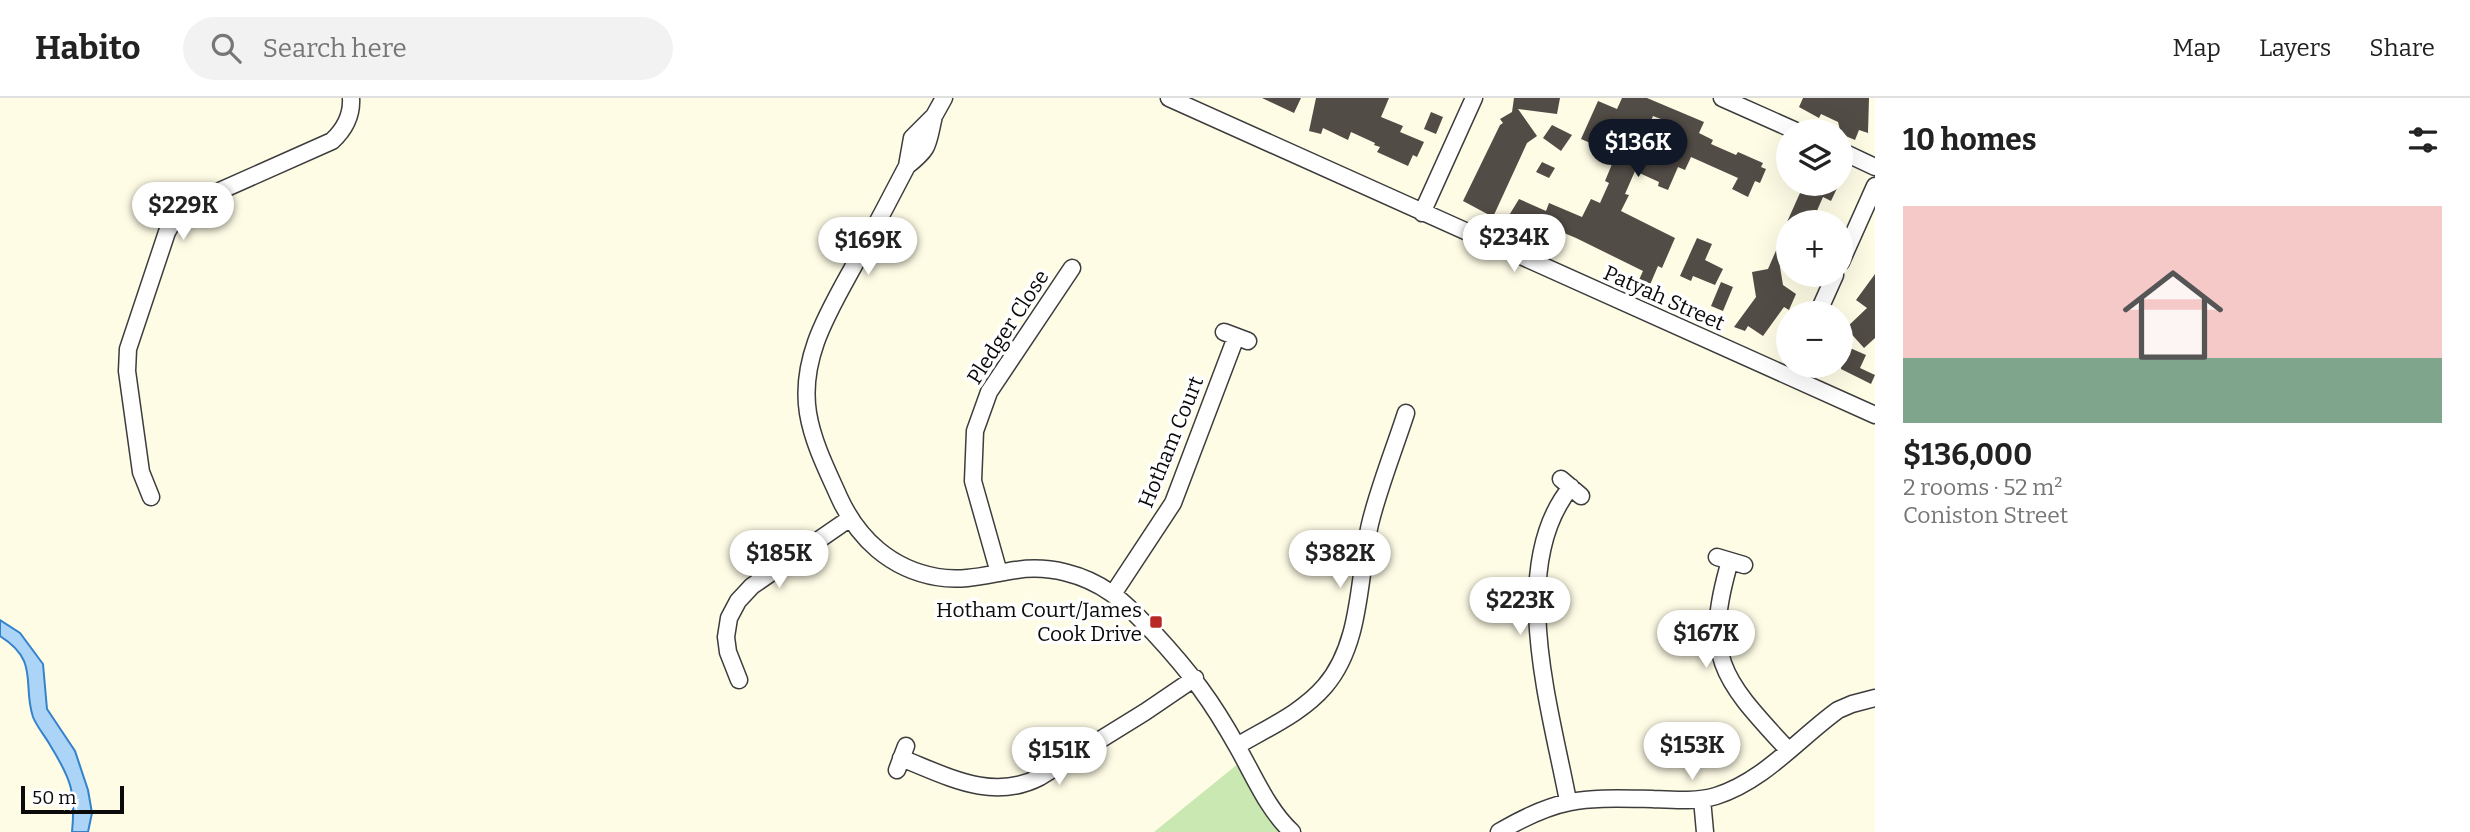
<!DOCTYPE html>
<html lang="en">
<head>
<meta charset="utf-8">
<style>
	:root { --surface:#fff; --page:#f2f2f2; --text:#222; --muted:#767676; --line:#e0e0e0; --accent:#111827 }
	body { margin:0; font-family:Bitter,serif; background:var(--page); color:var(--text); height:100vh; display:flex; flex-direction:column; font-size:26px; white-space:nowrap }
	* { box-sizing:border-box; margin:0 }
	p { font-size:23px; color:var(--muted) }
	.icon { flex:none; width:38px; height:38px; fill:none; stroke:currentColor; stroke-width:2; stroke-linecap:round; stroke-linejoin:round }
	.map { position:relative; flex:1; overflow:hidden }
	.panel { display:flex; flex-direction:column; background:var(--surface); width:595px }
	.panel>* { flex:none }
	.buttons { position:absolute; left:1776px; top:21px; display:grid; gap:14px }
	.buttons a { display:grid; place-items:center; width:77px; height:77px; border-radius:50%; background:var(--surface); box-shadow:0 7px 28px #0002; font-size:35px }
	.scale { position:absolute; left:21px; bottom:18px; width:103px; box-sizing:border-box; padding-left:7px; border:4px solid #0a0a0a; border-top:0; font-size:19px; line-height:24px; white-space:nowrap; color:#0a0a0a; -webkit-text-stroke:5px #fff; paint-order:stroke }
	.price { position:absolute; translate:-50% -60px; padding:0 16px; border-radius:24px; background:#fff; color:#222; font-size:23px; line-height:46px; filter:drop-shadow(0 2px 4px #0008) }
	.price::after { content:''; position:absolute; left:50%; top:42px; width:21px; height:16px; margin-left:-10px; background:inherit; clip-path:polygon(0 0,100% 0,50% 100%) }
	.price.active { background:var(--accent); color:#fff }
	ul { padding:0; list-style:none }
	li { display:grid; align-content:center; gap:14px; height:371px; padding:0 28px }
	li+li { border-top:2px solid var(--line) }
	li span { display:grid; place-items:center; height:217px; border-radius:0px; color:#555 }
	li>.icon { margin-inline-start:auto }
	span .icon { width:126px; height:126px; fill:#fffc; stroke-width:1 }
	li b { font-size:30px }
	h2 { display:flex; justify-content:space-between; align-items:center; height:84px; padding:0 28px; font-size:30px }
	header { display:flex; align-items:center; gap:42px; box-sizing:border-box; height:98px; padding:0 35px; background:var(--surface); border-bottom:2px solid var(--line) }
	header strong { font-size:33px }
	nav { display:flex; gap:38px; margin-inline-start:auto; font-size:24px }
	.search { width:490px; height:63px; background:var(--page); display:flex; align-items:center; gap:18px; box-sizing:border-box; padding:0 24px; border-radius:38px; color:var(--muted); font-size:26px }
	main { display:flex; flex:1; min-height:0 }
	.map>svg:first-child { display:block }
	.green { fill:#c9e8b2 }
	.water { fill:#acd4f6; stroke:#3382cc; stroke-width:2 }
	.building { fill:#524c46; fill-rule:evenodd }
	.lines { fill:none; stroke-linecap:round; stroke-linejoin:round }
	.minor-casing { stroke:#3d3d3d; stroke-width:19 }
	.minor { stroke:#fff; stroke-width:16 }
	.poi-dot { fill:#b82923; stroke:#fff; stroke-width:2.5 }
	.labels { text-anchor:middle; dominant-baseline:central; stroke-width:7; stroke-linejoin:round; paint-order:stroke }
	.street-label { font-size:21px; fill:#0a0a0a; stroke:#fff }
	.poi-label { font-size:21px; fill:#0a0a0a; stroke:#fff; text-anchor:end }
</style>
</head>
<body>
<header>
<strong>Habito</strong>
<div class="search"><svg class="icon" aria-label="search" viewBox="0 0 24 24"><circle cx="10" cy="10" r="6"/><path d="M15 15l6 6"/></svg>Search here</div>
<nav><a>Map</a><a>Layers</a><a>Share</a></nav>
</header>
<main>
<div class="map">
<svg width="1875" height="734" viewBox="0 0 1875 734">
	<rect width="100%" height="100%" fill="#fffce6"/>
	<path class="green" d="M1239,665L1283,734H1154Z"/>
	<path class="water" d="M0,522L20,535L43,566L47,611L75,653L88,692L92,715L88,734H72C76,694 71,681 50,647C45,638 37,629 33,619C22,586 40,563 0,538Z"/>
	<path class="building" d="M1262,0H1301L1294,15Z
		M1316,0H1389L1381,19L1403,28L1400,34L1424,44L1417,59L1413,57L1408,68L1377,54L1380,49L1374,47L1375,45L1351,34L1348,42L1323,30L1321,36L1309,33Z
		M1514,0H1560L1557,16L1518,11L1537,38L1527,45L1493,119L1463,103L1500,27L1503,25L1500,21L1512,14Z
		M1622,0H1647L1704,24L1699,35L1713,42L1711,46L1736,57L1738,54L1763,65L1761,69L1766,71L1760,85L1755,83L1748,99L1732,91L1738,80L1691,59L1685,72L1678,69L1668,92L1658,88L1659,84L1635,73L1625,96L1629,97L1621,113L1675,140L1662,170L1658,168L1649,189L1638,184L1643,173L1576,140L1552,130L1551,133L1531,125L1529,131L1516,126L1515,129L1505,124L1519,101L1546,113L1549,105L1582,119L1591,101L1600,105L1609,85L1605,83L1612,66L1610,65L1613,59L1594,50L1595,47L1581,41L1598,3L1617,11ZM1653,18L1674,26L1664,48L1644,39Z
		M1803,0H1869L1868,35L1859,32L1855,42L1841,36L1838,24L1821,16L1819,20L1799,9Z
		M1431,14L1443,19L1436,36L1424,31Z
		M1552,27L1572,37L1561,53L1543,40Z
		M1542,64L1555,70L1549,80L1536,74Z
		M1804,86H1839L1831,103L1823,99L1812,124H1787Z
		M1788,125V167L1779,163L1783,187L1796,196L1789,212L1784,209L1763,238L1748,228L1745,233L1734,229L1756,199L1752,174L1768,171Z
		M1697,140L1712,146L1705,162L1723,171L1715,187L1693,178L1691,183L1680,178Z
		M1875,176V240L1864,250L1846,230L1867,210L1856,202Z
		M1721,184L1733,189L1723,213L1711,208Z
		M1841,246L1866,257L1860,270L1875,277L1871,286L1841,271Z"/>
	<g class="lines">
		<defs>
			<path id="minor" d="M944,0L934,18L912,40L907,68C891,99 874,131 857,162C831,210 799,258 808,315C813,345 827,372 839,399C858,441 891,471 937,479C965,484 989,476 1016,472C1049,467 1084,476 1111,495C1127,506 1140,521 1154,535C1190,574 1212,603 1238,650C1254,678 1268,712 1292,734
				M1169,0L1875,317
				M1722,0L1796,33
				M1841,53L1875,69
				M907,68C931,49 927,47 934,18
				M1422,115L1474,0
				M1841,164L1875,88
				M1818,215L1835,177
				M1224,234L1248,243
				M1561,381L1581,398
				M151,399L141,374L127,273L128,251L167,134L178,115L197,103L332,43C345,31 352,17 351,0
				M1717,459L1744,467
				M1730,463C1701,561 1724,582 1788,652
				M999,475L973,383L975,333L989,294L1072,170
				M1113,496L1173,405L1236,239
				M739,582L728,554L726,539L729,520L738,503L752,488L849,421
				M1237,648C1267,630 1302,615 1325,588C1362,545 1358,479 1370,426C1379,389 1394,352 1406,315
				M901,660C947,678 992,704 1040,679L1145,614L1195,580
				M897,672L906,648
				M1702,701L1705,734
				M1568,703C1551,612 1506,468 1571,389
				M1499,734C1560,698 1583,700 1652,701C1673,702 1696,704 1716,698C1764,683 1798,641 1838,612L1852,606L1875,600"/>
		</defs>
		<use href="#minor" class="minor-casing"/>
		<use href="#minor" class="minor"/>
	</g>
	<rect class="poi-dot" x="1149" y="517" width="14" height="14" rx="3.5"/>
	<g class="labels">
		<g class="street-label">
			<text transform="translate(1664 200) rotate(24)">Patyah Street</text>
			<text transform="translate(1008 229) rotate(-57)">Pledger Close</text>
			<text transform="translate(1171 344) rotate(-68)">Hotham Court</text>
		</g>
		<g class="poi-label">
			<text x="1142" y="512">Hotham Court/James<tspan x="1142" dy="24">Cook Drive</tspan></text>
		</g>
	</g>
</svg>
<div class="buttons">
<a><svg class="icon" aria-label="layers" viewBox="0 0 24 24"><path d="M12 4l9 5-9 5-9-5zM3 14l9 5 9-5"/></svg></a>
<a>+</a>
<a>−</a>
</div>
<div class="scale">50 m</div>
<b class="price active" style="left:1638px;top:81px">$136K</b>
<b class="price" style="left:183px;top:144px">$229K</b>
<b class="price" style="left:1514px;top:176px">$234K</b>
<b class="price" style="left:868px;top:179px">$169K</b>
<b class="price" style="left:779px;top:492px">$185K</b>
<b class="price" style="left:1340px;top:492px">$382K</b>
<b class="price" style="left:1520px;top:539px">$223K</b>
<b class="price" style="left:1706px;top:572px">$167K</b>
<b class="price" style="left:1692px;top:684px">$153K</b>
<b class="price" style="left:1059px;top:689px">$151K</b>
</div>
<section class="panel">
<h2>10 homes<svg class="icon" aria-label="filters" viewBox="0 0 24 24"><path d="M4 7h16M4 17h16"/><circle cx="9" cy="7" r="2"/><circle cx="15" cy="17" r="2"/></svg></h2>
<ul>
<li><span style="background:linear-gradient(#f6c9c9 70%,#7fa58c 0)"><svg class="icon" aria-label="home" viewBox="0 0 24 24"><path d="M3 11l9-7 9 7M6 9v11h12V9"/></svg></span><div><b>$136,000</b><p>2 rooms · 52 m²</p><p>Coniston Street</p></div></li>
</ul>
</section>
</main>
</body>
</html>
